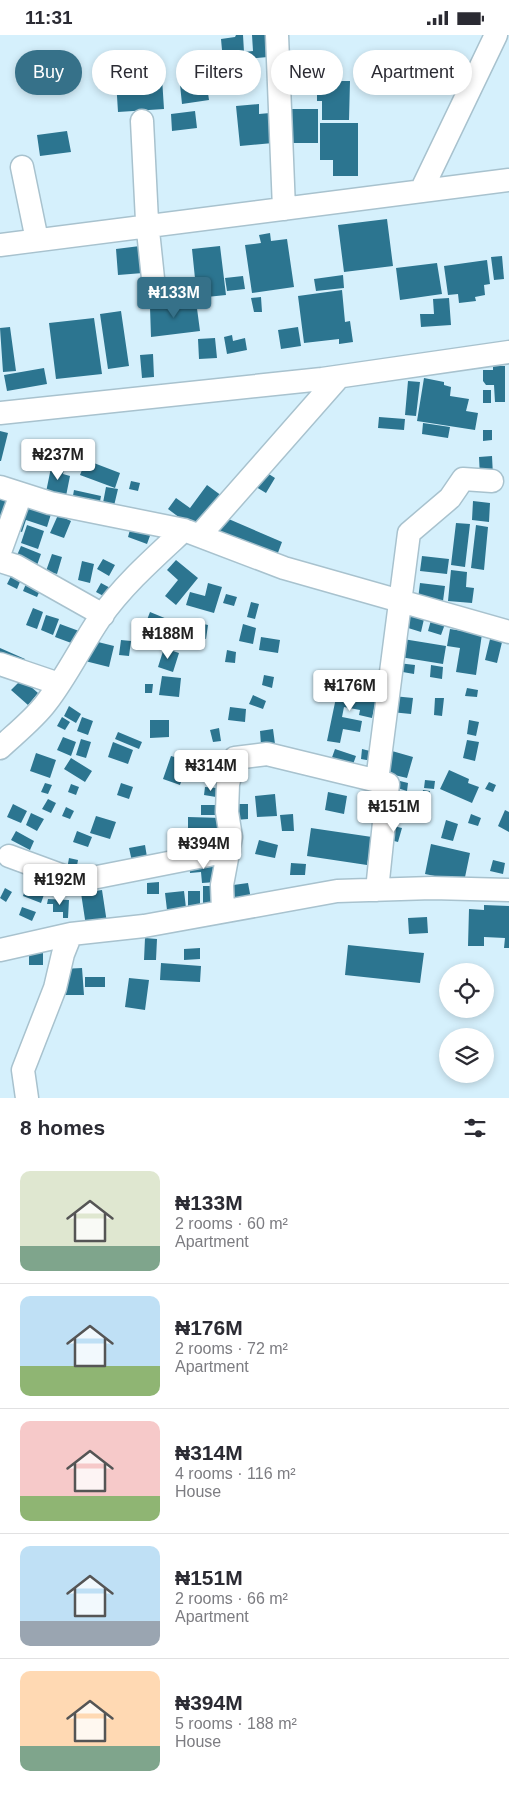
<!DOCTYPE html>
<html lang="en">
<head>
<meta charset="utf-8">
<style>
	:root { --surface:#fff; --page:#f7f7f7; --text:#2b2b33; --muted:#7c7c81; --line:#e1e1e2; --accent:#367189 }
	body { margin:0; font-family:Helvetica,sans-serif; background:var(--page); color:var(--text); height:100vh; display:flex; flex-direction:column; font-size:19px; white-space:nowrap }
	* { box-sizing:border-box; margin:0 }
	p { font-size:16px; color:var(--muted) }
	.icon { flex:none; width:28px; height:28px; fill:none; stroke:currentColor; stroke-width:2; stroke-linecap:round; stroke-linejoin:round }
	.map { position:relative; height:1063px; overflow:hidden }
	.sheet { display:flex; flex-direction:column; background:var(--surface); flex:1 }
	.sheet>* { flex:none }
	.guide { position:absolute; left:15px; top:15px; width:480px; height:45px; display:flex; gap:10px }
	.tools { position:absolute; left:439px; top:928px; display:grid; gap:10px }
	.tools a { display:grid; place-items:center; width:55px; height:55px; border-radius:50%; background:var(--surface); box-shadow:0 2px 8px #0003; font-size:25px }
	.price { position:absolute; translate:-50% -42px; padding:0 11px; border-radius:5px; background:#fff; color:#222; font-size:16px; line-height:32px; filter:drop-shadow(0 1px 2px #0008) }
	.price::after { content:''; position:absolute; left:50%; top:30px; width:15px; height:11px; margin-left:-8px; background:inherit; clip-path:polygon(0 0,100% 0,50% 100%) }
	.price.on { background:var(--accent); color:#fff }
	ul { padding:0; list-style:none }
	li { display:flex; align-items:center; gap:15px; height:125px; padding:0 20px }
	li+li { border-top:1px solid var(--line) }
	li span { display:grid; place-items:center; flex:none; width:140px; height:100px; border-radius:10px; color:#555 }
	li>.icon { margin-inline-start:auto }
	span .icon { width:60px; height:60px; fill:#fffc; stroke-width:1 }
	li b { font-size:21px }
	h2 { display:flex; justify-content:space-between; align-items:center; height:60px; padding:0 20px; font-size:21px }
	.tag { padding:0 18px; border-radius:22px; background:var(--surface); box-shadow:0 2px 8px #0003; font-size:18px; line-height:45px }
	.tag.on { background:var(--accent); color:#fff }
	.status { display:flex; justify-content:space-between; align-items:center; height:35px; padding:0 25px; background:var(--surface); direction:ltr }
	.status svg { height:14px; fill:currentColor }
	.map>svg:first-child { display:block }
	.building { fill:#2c7590 }
	.lines { fill:none; stroke-linecap:round; stroke-linejoin:round }
	.minor-casing { stroke:#a8c2ce; stroke-width:25 }
	.minor { stroke:#fff; stroke-width:22 }
</style>
</head>
<body>
<div class="status"><b>11:31</b><svg viewBox="0 0 49 12"><path d="M0 12V9h3v3zM5 12V6h3v6zM10 12V3h3v9zM15 12V0h3v12zM26 1h20v11H26zM47 4h2v5h-2z"/></svg></div>
<div class="map">
<svg width="509" height="1063" viewBox="0 0 509 1063">
	<rect width="100%" height="100%" fill="#d5f0fc"/>
	<path class="building" d="M236,0H243L244,17L253,16L252,0H266L268,22L223,26L221,4L235,2Z
		M205,37L209,65L182,69L179,40Z
		M323,40H337V46H350L349,85H322V66H317V56H323Z
		M162,43L164,74L118,77L116,45Z
		M259,69V79L270,78L273,108L240,111L236,71Z
		M287,74H318V108H287Z
		M195,76L197,93L172,96L171,79Z
		M320,88H358V141H333V125H320Z
		M67,96L71,117L40,121L37,100Z
		M387,184L393,231L344,237L338,190Z
		M270,198L271,206L287,204L294,252L252,258L245,210L261,208L259,200Z
		M140,211L143,238L118,240L116,214Z
		M220,211L226,260L197,263L192,214Z
		M502,221L504,244L494,245L491,222Z
		M487,225L490,249L484,250L485,260L475,262L476,266L459,268L458,259L448,260L444,231Z
		M437,228L442,259L400,265L396,233Z
		M343,240L344,253L316,256L314,244Z
		M243,241L245,254L227,256L225,243Z
		M342,255L345,287L350,286L353,307L339,309V304L304,308L298,261Z
		M261,262L262,277H254L251,263Z
		M449,263L451,290L421,292L420,279H434L433,264Z
		M196,266L200,296L151,302L150,272Z
		M121,276L129,331L108,334L100,279Z
		M94,283L102,339L56,344L49,288Z
		M10,292L16,336L3,337L0,293Z
		M298,292L301,311L281,314L278,295Z
		M232,300L233,306L245,303L247,315L227,319L224,302Z
		M215,303L217,323L199,324L198,304Z
		M153,319L154,342L142,343L140,320Z
		M493,331H505V367H495L494,350H486L483,346V335H493Z
		M44,333L47,349L7,356L4,340Z
		M424,343L444,347V350L451,352L450,361L469,364L466,376L478,378L475,395L417,386Z
		M408,346L420,347L416,381L405,380Z
		M483,355H491V368H483Z
		M379,382L405,384L404,395L378,393Z
		M423,388L450,392L448,403L422,399Z
		M483,395H492V405L483,406Z
		M0,396L8,398L1,426H0Z
		M492,421L493,441L480,442L479,422Z
		M86,425L120,438L115,453L80,440Z
		M52,428L65,431L63,439L70,441L66,461L46,457Z
		M261,434L275,443L266,458L251,449Z
		M131,446L140,448L138,456L129,454Z
		M207,450L222,461L196,495L168,474L176,463L190,473Z
		M106,452L118,454L113,475L102,473Z
		M74,455L101,461L99,472L72,466Z
		M0,461L13,467L0,497Z
		M473,466L490,468L489,487L472,485Z
		M21,469L51,479L47,492L26,485L22,497L13,494Z
		M58,480L71,486L64,503L50,498Z
		M224,482L282,507L276,523L217,499Z
		M456,488L470,489L465,532L451,530Z
		M27,490L44,496L38,514L21,508Z
		M476,490L488,492L484,535L471,533Z
		M131,491L151,498L147,509L128,502Z
		M21,511L41,519L36,533L15,525Z
		M52,519L62,522L57,539L46,536Z
		M422,521L449,524L447,539L420,536Z
		M103,524L115,530L109,541L97,534Z
		M176,525L198,543L176,570L165,561L178,545L167,535Z
		M82,526L94,529L90,548L78,545Z
		M451,535L467,537L466,552L474,553L472,568L448,566Z
		M13,537L22,542L17,554L7,549Z
		M28,544L42,551L37,562L23,556Z
		M101,548L114,555L109,564L96,557Z
		M208,548L222,552L214,578L186,570L190,557L205,561Z
		M420,548L445,551L443,566L418,564Z
		M226,559L237,562L234,571L223,568Z
		M251,567L259,569L255,584L247,582Z
		M33,573L43,577L37,594L26,590Z
		M150,577L167,584L160,605L142,598Z
		M46,580L59,584L53,600L41,595Z
		M409,580L424,584L421,597L405,592Z
		M431,585L445,589L441,600L428,596Z
		M194,587L208,590L206,604L191,602Z
		M60,589L79,596L74,609L55,602Z
		M243,589L256,593L253,609L239,606Z
		M450,594L482,599L476,640L456,637L460,613L447,611Z
		M491,600L503,603L497,628L485,625Z
		M261,602L280,605L278,618L259,615Z
		M397,603L446,611L443,629L394,621Z
		M90,605L114,611L109,632L85,626Z
		M121,605L131,606L129,621L119,620Z
		M0,613L25,624L21,633L0,625Z
		M164,613L179,618L173,637L158,632Z
		M227,615L236,617L235,628L225,627Z
		M398,628L415,630L414,639L397,636Z
		M431,630L443,632L442,644L430,642Z
		M264,640L274,642L272,653L262,650Z
		M162,641L181,643L179,662L159,660Z
		M22,644L38,658L28,670L11,655Z
		M145,649H153L152,658H145Z
		M338,653L377,660L372,683L359,680L360,675L344,672L342,682L362,686L360,697L343,694L340,708L327,706Z
		M467,653L478,655L477,662L465,661Z
		M253,660L266,666L263,674L249,669Z
		M393,661L413,663L411,679L391,677Z
		M435,663H444L442,681L434,680Z
		M69,671L81,679L76,688L64,681Z
		M230,672L246,674L245,687L228,685Z
		M62,682L70,687L65,695L57,691Z
		M82,682L93,686L88,700L77,696Z
		M150,685H169V702L150,703Z
		M469,685L479,687L476,701L467,699Z
		M219,693L221,706L213,707L210,695Z
		M273,694L275,709L261,710L260,696Z
		M118,697L142,707L139,714L115,704Z
		M63,702L76,707L71,721L57,715Z
		M81,704L91,707L86,723L76,720Z
		M467,705L479,707L475,726L463,723Z
		M113,707L133,715L128,729L108,722Z
		M335,714L356,721L351,735L330,728Z
		M362,714L374,717L372,726L361,724Z
		M392,716L413,722L407,743L386,738Z
		M36,718L56,725L50,743L30,736Z
		M171,721L188,726L180,750L163,744Z
		M71,723L92,736L85,747L64,734Z
		M449,735L469,744L468,748L479,752L472,768L440,754Z
		M396,745L408,748L407,756L394,752Z
		M425,745L435,746L434,754L424,753Z
		M489,747L496,750L493,757L485,754Z
		M45,748L52,750L48,759L41,757Z
		M121,748L133,752L129,764L117,760Z
		M71,749L79,752L76,760L68,757Z
		M205,752L217,753L216,762L204,760Z
		M423,755L430,756L428,767L421,765Z
		M328,757L347,761L344,779L325,775Z
		M275,759L277,781L257,782L255,761Z
		M48,764L56,768L51,778L42,774Z
		M13,769L27,776L21,788L7,782Z
		M235,769H248V784L235,785Z
		M201,770H219V780H201Z
		M363,770L374,772L372,784L361,781Z
		M66,772L74,776L70,784L62,781Z
		M505,775L509,777V797L498,791Z
		M31,778L44,784L37,796L26,790Z
		M293,779L294,796H282L280,780Z
		M471,779L481,783L478,791L468,788Z
		M96,781L116,787L110,804L90,798Z
		M188,782L222,783L221,804L206,803L207,794L188,793Z
		M446,785L458,789L453,806L441,803Z
		M389,790L402,793L398,807L386,804Z
		M311,793L372,802L367,830L307,821Z
		M16,796L34,806L30,815L11,805Z
		M77,796L92,802L88,812L73,807Z
		M259,805L278,810L275,823L255,819Z
		M187,806H200V814L188,815Z
		M431,809L470,818L464,847L425,839Z
		M145,810L148,828L133,831L129,813Z
		M69,823L78,825L75,842L66,840Z
		M214,824L216,847L202,848L201,837L190,838L189,826Z
		M493,825L505,828L503,839L490,836Z
		M291,828L306,829L305,840H290Z
		M29,844L47,851L41,868L23,861Z
		M159,847V859H147V848Z
		M248,848L251,864L228,867L226,851Z
		M203,851H215L216,868H203Z
		M5,853L12,857L6,867L0,863Z
		M102,855L107,888L86,891L81,858Z
		M184,856L186,873L167,875L165,858Z
		M188,856H200V871H188Z
		M48,864L69,865L68,883H63V877H53V869H47Z
		M484,870L509,871V913H504L505,903L484,902V911H468L469,874L484,875Z
		M22,872L36,877L32,886L19,880Z
		M427,882L428,898L409,899L408,883Z
		M145,903L157,904L156,925H144Z
		M348,910L424,918L420,948L345,940Z
		M200,913V924L184,925V914Z
		M29,915H43V930H29Z
		M161,928L201,931L200,947L160,945Z
		M82,933L84,960H64L62,934Z
		M85,942H105V952H85Z
		M129,943L149,945L145,975L125,972Z"/>
	<g class="lines">
		<defs>
			<path id="minor" d="M277,0L284,174
				M142,86L147,186L154,253
				M22,132L37,205
				M421,156L496,0
				M0,210L509,145
				M0,378L322,344L509,317
				M0,452L50,468L184,495L284,533L509,597
				M200,500L339,342
				M0,517L21,459
				M0,526L16,531L103,580
				M0,629L59,649
				M0,713C15,699 34,684 46,668C67,641 81,611 100,583C123,550 155,522 184,495
				M9,821L77,846L229,816
				M377,855L388,749L378,746V738L409,498L450,463L463,444L492,446
				M223,876L222,850L231,802L227,777L228,749L235,723L267,719L378,746
				M0,915L71,899L144,891L337,856L432,853L509,855
				M27,1063L23,1035L55,953L63,919L71,899"/>
		</defs>
		<use href="#minor" class="minor-casing"/>
		<use href="#minor" class="minor"/>
	</g>
</svg>
<div class="tools">
<a><svg class="icon" aria-label="locate" viewBox="0 0 24 24"><circle cx="12" cy="12" r="6"/><path d="M12 2v4M12 18v4M2 12h4M18 12h4"/></svg></a>
<a><svg class="icon" aria-label="layers" viewBox="0 0 24 24"><path d="M12 4l9 5-9 5-9-5zM3 14l9 5 9-5"/></svg></a>
</div>
<b class="price on" style="left:174px;top:284px">₦133M</b>
<b class="price" style="left:58px;top:446px">₦237M</b>
<b class="price" style="left:168px;top:625px">₦188M</b>
<b class="price" style="left:350px;top:677px">₦176M</b>
<b class="price" style="left:211px;top:757px">₦314M</b>
<b class="price" style="left:394px;top:798px">₦151M</b>
<b class="price" style="left:204px;top:835px">₦394M</b>
<b class="price" style="left:60px;top:871px">₦192M</b>
<div class="guide">
<a class="tag on">Buy</a>
<a class="tag">Rent</a>
<a class="tag">Filters</a>
<a class="tag">New</a>
<a class="tag">Apartment</a>
</div>
</div>
<section class="sheet">
<h2>8 homes<svg class="icon" aria-label="filters" viewBox="0 0 24 24"><path d="M4 7h16M4 17h16"/><circle cx="9" cy="7" r="2"/><circle cx="15" cy="17" r="2"/></svg></h2>
<ul>
<li><span style="background:linear-gradient(#dfe7d0 75%,#7fa58c 0)"><svg class="icon" aria-label="home" viewBox="0 0 24 24"><path d="M3 11l9-7 9 7M6 9v11h12V9"/></svg></span><div><b>₦133M</b><p>2 rooms · 60 m²</p><p>Apartment</p></div></li>
<li><span style="background:linear-gradient(#bfe0f5 70%,#8fb573 0)"><svg class="icon" aria-label="home" viewBox="0 0 24 24"><path d="M3 11l9-7 9 7M6 9v11h12V9"/></svg></span><div><b>₦176M</b><p>2 rooms · 72 m²</p><p>Apartment</p></div></li>
<li><span style="background:linear-gradient(#f6c9c9 75%,#8fb573 0)"><svg class="icon" aria-label="home" viewBox="0 0 24 24"><path d="M3 11l9-7 9 7M6 9v11h12V9"/></svg></span><div><b>₦314M</b><p>4 rooms · 116 m²</p><p>House</p></div></li>
<li><span style="background:linear-gradient(#bfe0f5 75%,#9aa5b1 0)"><svg class="icon" aria-label="home" viewBox="0 0 24 24"><path d="M3 11l9-7 9 7M6 9v11h12V9"/></svg></span><div><b>₦151M</b><p>2 rooms · 66 m²</p><p>Apartment</p></div></li>
<li><span style="background:linear-gradient(#ffd9b3 75%,#7fa58c 0)"><svg class="icon" aria-label="home" viewBox="0 0 24 24"><path d="M3 11l9-7 9 7M6 9v11h12V9"/></svg></span><div><b>₦394M</b><p>5 rooms · 188 m²</p><p>House</p></div></li>
</ul>
</section>
</body>
</html>
